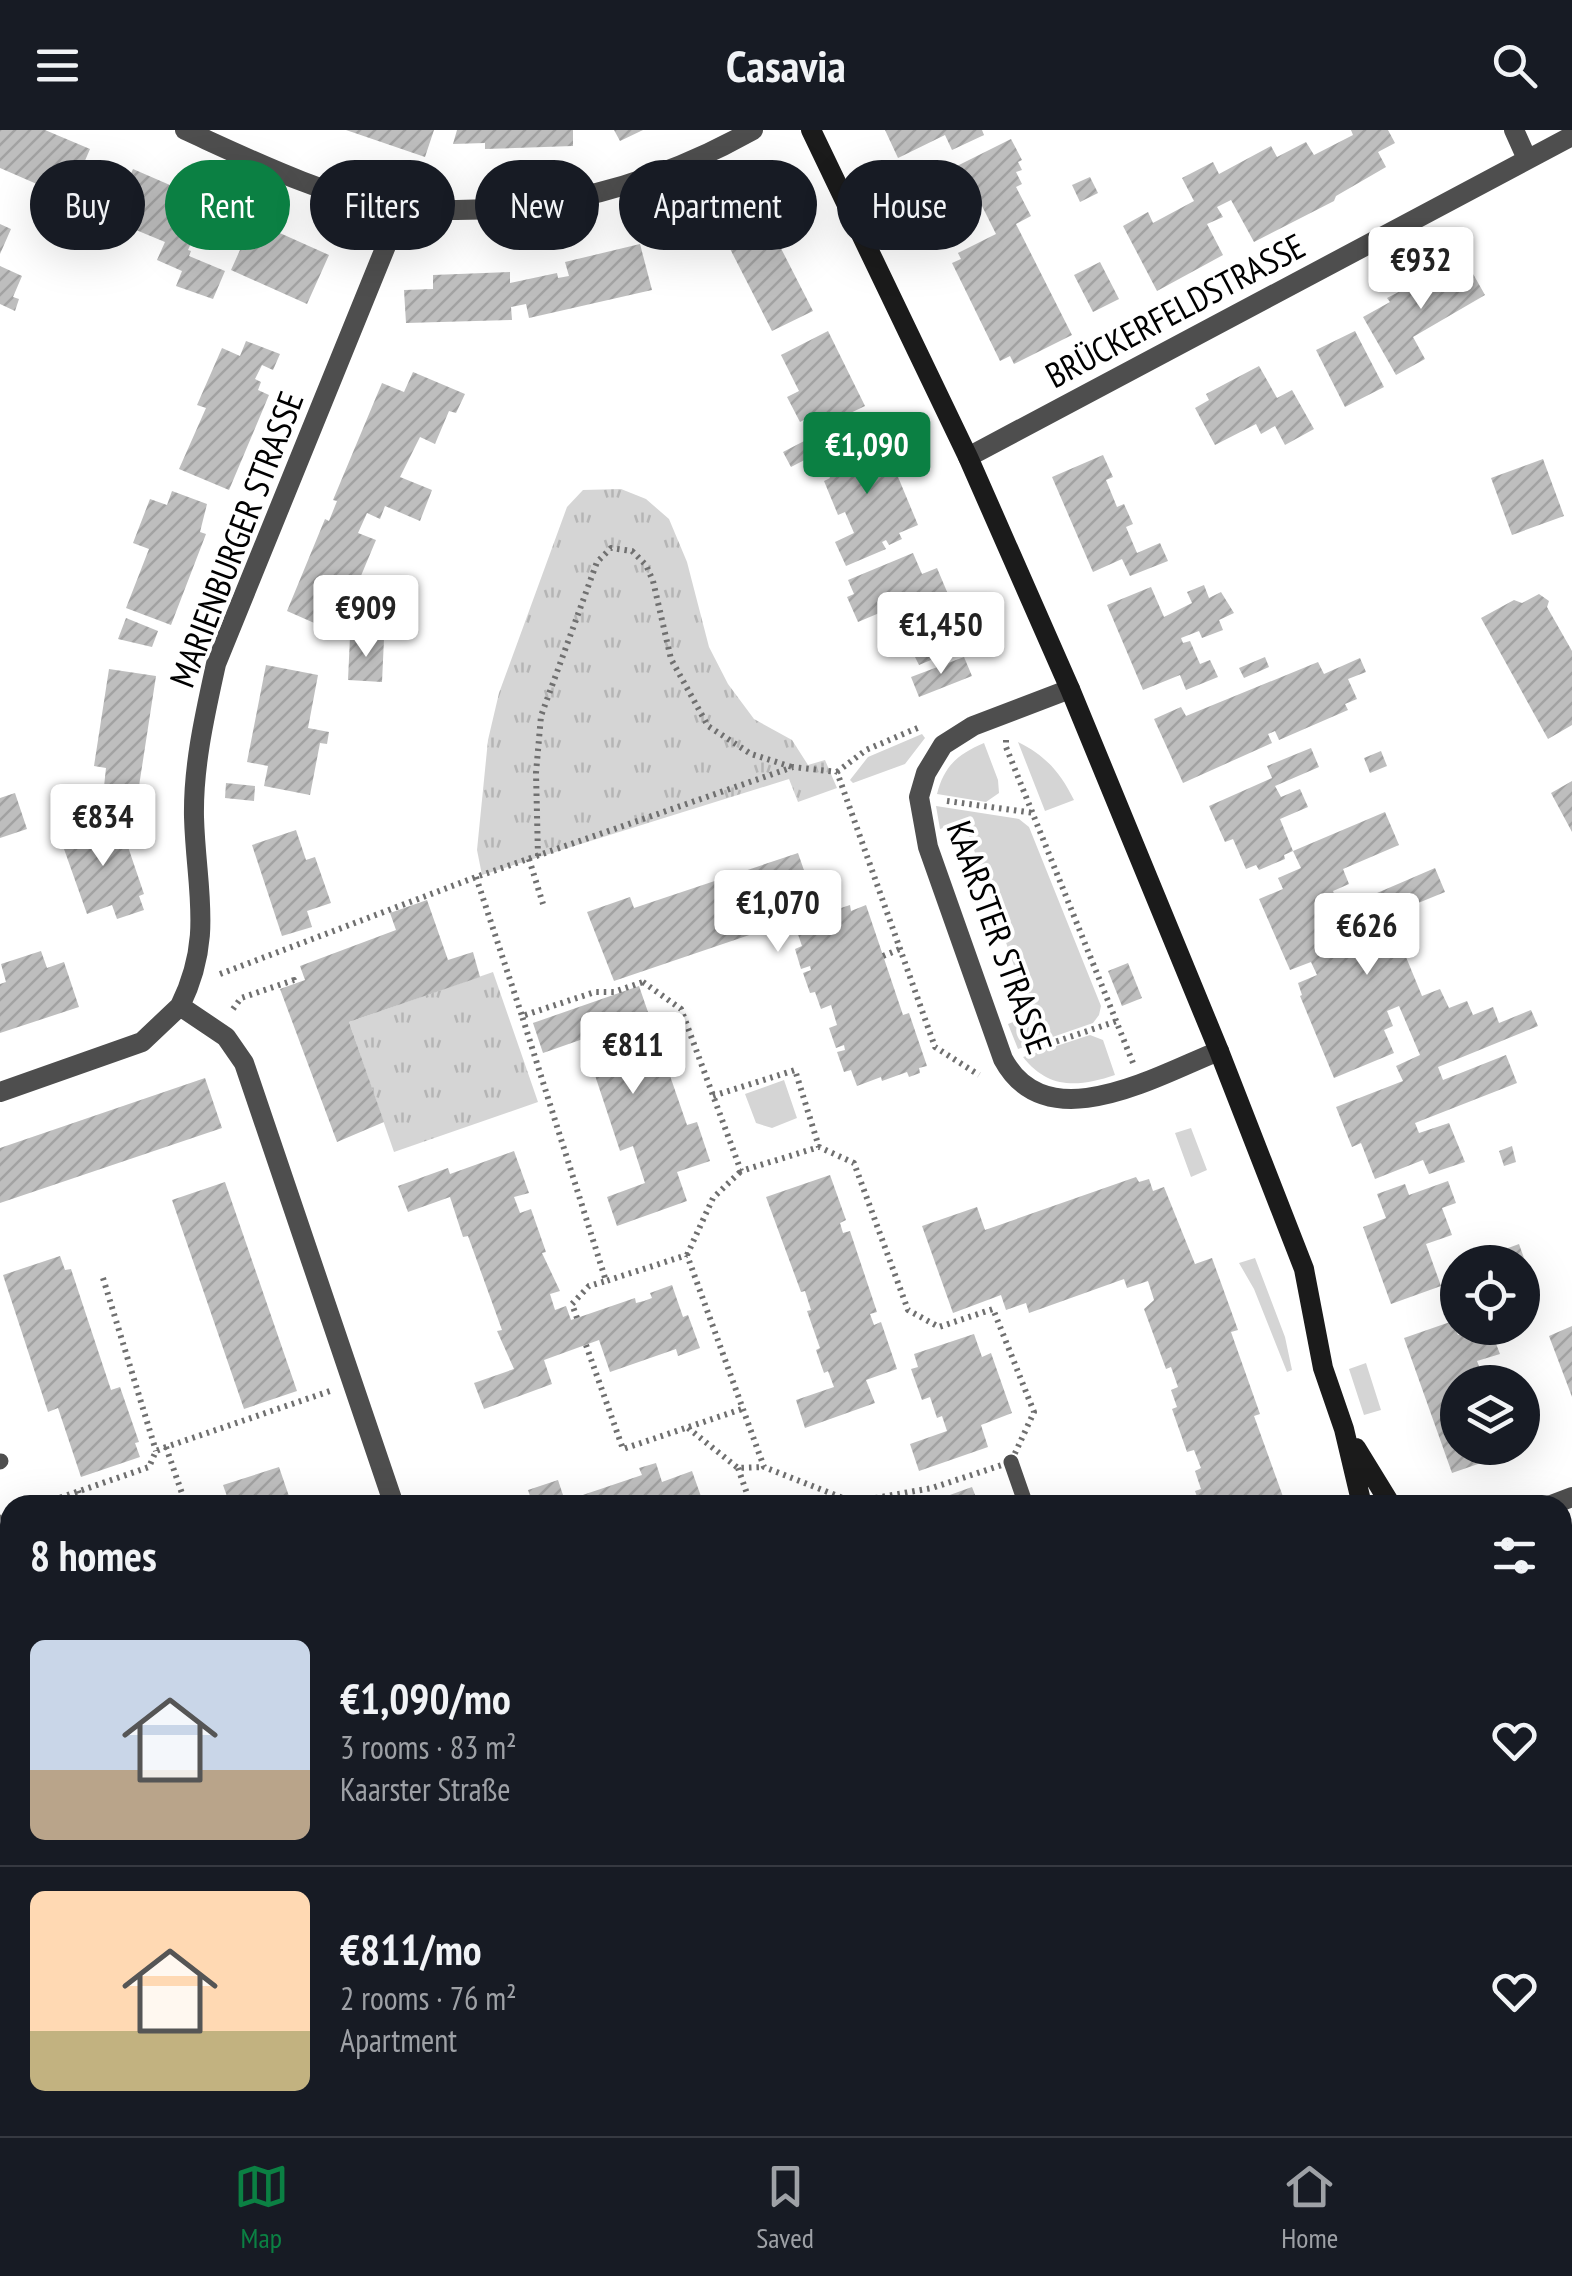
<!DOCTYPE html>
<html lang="en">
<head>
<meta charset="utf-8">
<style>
	:root { --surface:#171b24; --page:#242831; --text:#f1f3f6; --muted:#9ea1a6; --line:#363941; --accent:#0b8043 }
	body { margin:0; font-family:"PT Sans Narrow",sans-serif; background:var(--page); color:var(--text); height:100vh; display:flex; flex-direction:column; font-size:38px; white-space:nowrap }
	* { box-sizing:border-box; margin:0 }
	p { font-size:32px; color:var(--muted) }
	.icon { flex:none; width:55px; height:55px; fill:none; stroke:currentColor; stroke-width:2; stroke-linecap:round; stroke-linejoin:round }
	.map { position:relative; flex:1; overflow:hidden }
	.panel { position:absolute; left:0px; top:1365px; width:1572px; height:642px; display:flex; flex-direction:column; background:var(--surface); border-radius:30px 30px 0 0; box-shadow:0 10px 40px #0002 }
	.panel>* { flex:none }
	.hud { position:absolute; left:30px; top:30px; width:1000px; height:90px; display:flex; gap:20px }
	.fabs { position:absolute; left:1440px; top:1115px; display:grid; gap:20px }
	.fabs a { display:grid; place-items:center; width:100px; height:100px; border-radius:50%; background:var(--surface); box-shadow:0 10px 40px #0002; font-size:50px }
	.price { position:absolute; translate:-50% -85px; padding:0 22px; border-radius:10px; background:#fff; color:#222; font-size:32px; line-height:65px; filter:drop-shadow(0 2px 5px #0008) }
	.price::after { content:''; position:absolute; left:50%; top:60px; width:30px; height:22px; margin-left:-15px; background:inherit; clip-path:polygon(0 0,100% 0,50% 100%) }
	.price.current { background:var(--accent); color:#fff }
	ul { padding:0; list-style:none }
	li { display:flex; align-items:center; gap:30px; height:250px; padding:0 30px }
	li+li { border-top:2px solid var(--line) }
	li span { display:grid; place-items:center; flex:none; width:280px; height:200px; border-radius:15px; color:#555 }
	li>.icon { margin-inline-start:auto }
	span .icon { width:120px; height:120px; fill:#fffc; stroke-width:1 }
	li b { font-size:42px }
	h2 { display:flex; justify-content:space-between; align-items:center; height:120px; padding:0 30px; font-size:42px }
	.tag { padding:0 35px; border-radius:45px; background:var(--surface); box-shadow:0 10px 40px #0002; font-size:35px; line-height:90px }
	.tag.current { background:var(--accent); color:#fff }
	header { display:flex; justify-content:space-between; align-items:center; height:130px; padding:0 30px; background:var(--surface); font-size:45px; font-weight:800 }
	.tabs { display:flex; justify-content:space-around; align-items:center; height:140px; border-top:2px solid var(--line); background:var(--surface); font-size:28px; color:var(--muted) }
	.tabs a { display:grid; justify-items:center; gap:5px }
	.tabs .current { color:var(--accent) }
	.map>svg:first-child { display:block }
	.grass { fill:#d5d5d5 }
	.park { fill:url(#park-tufts) }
	.building { fill:url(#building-hatch) }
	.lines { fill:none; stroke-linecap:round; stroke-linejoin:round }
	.path { stroke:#707070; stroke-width:6; stroke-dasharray:2.5 5; stroke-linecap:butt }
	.lane { stroke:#4e4e4e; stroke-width:15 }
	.street { stroke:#4e4e4e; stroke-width:20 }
	.secondary { stroke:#1b1b1b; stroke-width:20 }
	.labels { text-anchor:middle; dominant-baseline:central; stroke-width:8; stroke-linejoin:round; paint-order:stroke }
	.street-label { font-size:35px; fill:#000; stroke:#fff }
</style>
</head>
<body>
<header><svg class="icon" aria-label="menu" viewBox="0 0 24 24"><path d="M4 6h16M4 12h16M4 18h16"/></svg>Casavia<svg class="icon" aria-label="search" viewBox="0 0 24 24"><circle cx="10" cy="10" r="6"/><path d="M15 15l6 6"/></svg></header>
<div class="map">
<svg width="1572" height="2006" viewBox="0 0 1572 2006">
	<defs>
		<pattern id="park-tufts" width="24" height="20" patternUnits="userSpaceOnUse" patternTransform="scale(2.5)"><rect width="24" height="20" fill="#d5d5d5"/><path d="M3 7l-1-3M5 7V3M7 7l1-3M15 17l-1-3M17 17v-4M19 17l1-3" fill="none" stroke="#b5b5b5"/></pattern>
		<pattern id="building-hatch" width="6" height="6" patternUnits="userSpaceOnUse" patternTransform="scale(2.5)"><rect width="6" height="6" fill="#bebebe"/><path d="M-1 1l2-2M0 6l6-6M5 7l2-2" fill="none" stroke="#a2a2a2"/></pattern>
	</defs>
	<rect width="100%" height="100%" fill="#fff"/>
	<path class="grass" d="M922,604L925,608L905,634L853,653L850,650L868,627Z
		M1018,612C1046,626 1060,642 1074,670L1045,681Z
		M984,613L998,650L999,663L986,672L937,664C944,636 958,624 984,613Z
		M936,676L1019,689L1029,697L1101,876L1099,885L1093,893L1018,919L1008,894L1031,885L964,691L940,699Z
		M1090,905L1103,910L1115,945C1079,957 1049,960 1023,927Z
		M784,950L797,988L772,998L756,993L745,964Z
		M1191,998L1207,1040L1191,1047L1175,1003Z
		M1255,1128L1285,1207L1292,1240L1287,1242L1254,1159L1239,1133Z
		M1366,1233L1381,1280L1364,1285L1349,1239Z"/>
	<path class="park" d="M621,359L646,369L669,389L687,432L709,517L728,554L754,589L792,610L808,635L825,630L837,658L798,672L789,649L482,745L477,720L488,610L499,563L567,377L583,360Z
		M493,842L538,972L394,1022L349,892Z"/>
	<path class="building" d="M0,0H45L90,19L69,68L0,38Z
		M346,0H434L425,27Z
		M457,0H573V16L485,19V13L453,14Z
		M614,0H643L620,11Z
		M885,0H982L984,5L952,20L945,5L898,28Z
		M1351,0H1388L1395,13L1378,22L1386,37L1336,66L1334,71L1254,112L1231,70L1217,77L1223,87L1207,94L1223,125L1157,161L1123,96L1148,82L1153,93L1194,71L1182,48L1213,32L1219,44L1271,16L1277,27L1306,12L1314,25L1353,5Z
		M1011,9L1022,30L1018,32L1022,40L1016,42L1022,54L1016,57L1031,86L1016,94L1072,205L1014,234L1010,226L1000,231L952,133L961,129L958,123L996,104L981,74L933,98L913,58Z
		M133,39L209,72L188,120L191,121L189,126L225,141L213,169L176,156L182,141L157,130L165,112L90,81L96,69L82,63L91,41L126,55Z
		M1090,47L1098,63L1080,72L1072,55Z
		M683,81L691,113L669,118L661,87Z
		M766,89L813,181L772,201L725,109Z
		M253,91L329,125L307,174L231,140Z
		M0,94L11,99L0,124Z
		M640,114L652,160L529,188L526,174L511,177L512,190L406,193L404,160L433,159V145L510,142V153L557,143L558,148L569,146L565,132Z
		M1464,128L1485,165L1413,207L1425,229L1396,245L1363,187L1390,172L1387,168Z
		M1100,132L1119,169L1093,182L1074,145Z
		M0,136L22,146L13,167L19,169L15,181L0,174Z
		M828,201L865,276L817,299L811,286L800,292L787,267L799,261L781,225Z
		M1355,201L1384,257L1345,277L1316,220Z
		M246,211L280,224L273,240L262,235L255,249L261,252L258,260L269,265L229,360L179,339L206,278L197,275L222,218L240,226Z
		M1259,236L1277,268L1292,260L1314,299L1285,315L1275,296L1261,304L1256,294L1215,315L1195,278L1209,270L1206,264Z
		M413,242L465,264L456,283L449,281L435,314L420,307L400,347L432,360L420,391L385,376L380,389L367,383L358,403L376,410L337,503L287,481L325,389L329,391L337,371L333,370L382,253L404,262Z
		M869,302L877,322L886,318L918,395L899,403L902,409L889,415L886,410L882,412L886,419L846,436L835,412L854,403L845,382L838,385L824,351L830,348L819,323Z
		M808,309L816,324L791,337L783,322Z
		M1103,325L1113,347L1106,350L1117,377L1124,374L1133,394L1126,397L1137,423L1160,413L1168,431L1130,446L1122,429L1093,442L1052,347Z
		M1543,329L1564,386L1512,405L1491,348Z
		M172,361L207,374L200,402L206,404L171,495L126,478L149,419L133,413L150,369L167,375Z
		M913,423L922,444L937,438L969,514L919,535L913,523L903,527L884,481L858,492L847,467L854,464L848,450Z
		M1204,455L1209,468L1221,462L1234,483L1219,490L1223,500L1202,508L1199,501L1181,508L1183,513L1190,511L1200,534L1210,530L1218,547L1186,560L1180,545L1143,560L1107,475L1151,457L1164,487L1192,473L1187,462Z
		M1539,464L1549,471L1547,477L1572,521V595L1548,609L1481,488L1514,470L1522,473Z
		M126,488L158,501L152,517L118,509Z
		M350,507L384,509L382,552L348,550Z
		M964,527L972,546L919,567L911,547Z
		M1265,527L1269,537L1244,548L1239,538Z
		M1360,528L1366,542L1348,549L1357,569L1345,574L1348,580L1279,610L1275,601L1268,604L1272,613L1183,653L1154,589L1181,577L1186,586L1318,532L1324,544Z
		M266,535L318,545L308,598L329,602L327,614L320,613L310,665L264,656L268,636L247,632Z
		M109,539L156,546L137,669H143L142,686L94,683L95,666H103L106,638L94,636Z
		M1311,618L1319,637L1275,656L1281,667L1300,659L1308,677L1280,689L1293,721L1385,682L1399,715L1343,739L1349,754L1333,761L1340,779L1435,738L1445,762L1406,778L1410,789L1366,808L1363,800L1367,799L1361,786L1323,802L1332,823L1361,810L1367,824L1399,810L1422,866L1440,859L1449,878L1467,871L1473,885L1493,877L1499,893L1531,880L1538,896L1438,937L1443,950L1506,925L1517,953L1415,993L1419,1003L1449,993L1465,1032L1429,1044L1423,1030L1375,1049L1361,1013L1352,1017L1336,977L1403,951L1396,936L1420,925L1399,876L1387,881L1393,896L1384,900L1394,923L1334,948L1300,866L1302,865L1298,853L1317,845L1311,832L1290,840L1259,769L1283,759L1278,748L1301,738L1293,721L1284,725L1285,729L1259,740L1256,735L1246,739L1233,709L1225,712L1209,676L1272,648L1267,636Z
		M1381,621L1387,636L1370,643L1364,628Z
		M1572,651V702L1551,663Z
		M226,653L255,656L254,671L225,668Z
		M15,663L27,699L0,708V668Z
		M104,687L111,709L124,705L144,764L139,766L144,780L117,789L112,775L87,784L58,702Z
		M296,700L306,730L315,727L331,773L307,781L312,797L282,806L252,715Z
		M798,723L816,775L810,777L814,787L850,775L851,781L866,775L903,885L909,883L927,936L919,938L920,943L909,947L907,942L882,951L881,947L857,956L851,940L844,942L837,922L845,920L844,915L836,918L829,898L837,895L831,875L821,879L815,862L810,863L803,843L811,840L810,836L801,839L795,819L802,816L793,790L614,851L587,782L630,767L634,778Z
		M427,770L448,830L473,822L480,847L349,892L384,992L337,1012L280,859L305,850L300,836L396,800L390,783Z
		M41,821L47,838L64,832L79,877L0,903V854L6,852L1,834Z
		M1128,833L1142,868L1122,876L1108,841Z
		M639,856L687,995L697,992L710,1031L677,1042L687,1071L617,1096L607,1067L645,1053L633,1016L620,1021L583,909L543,923L533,893Z
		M205,948L222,998L0,1073V1018Z
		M1512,1016L1516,1032L1504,1036L1499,1021Z
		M514,1021L529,1063L514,1067L520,1083L531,1079L546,1122L542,1123L560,1161L550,1164L555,1180L566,1176L571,1190L635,1168L636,1173L644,1171L652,1168L650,1163L672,1155L683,1187L688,1185L700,1218L678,1226L676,1219L610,1242L599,1210L544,1230L552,1254L484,1279L474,1253L514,1239L497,1201L502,1200L468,1106L463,1107L450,1067L408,1082L398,1056L448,1038L450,1044Z
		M830,1045L846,1090L840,1093L843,1103L850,1101L877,1182L870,1184L874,1195L881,1192L897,1239L866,1250L875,1273L805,1298L796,1270L834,1257L828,1241L824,1243L816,1220L820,1218L807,1181L811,1180L805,1161L801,1162L766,1067Z
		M1136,1047L1139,1052L1149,1049L1153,1061L1164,1057L1195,1134L1212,1128L1238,1200L1231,1202L1260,1284L1254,1286L1286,1375H1200L1195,1361L1201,1359L1195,1341L1201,1338L1194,1320L1187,1322L1172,1279L1177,1277L1171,1260L1178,1257L1171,1237L1166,1239L1144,1179L1154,1170L1148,1151L1127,1158L1124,1149L1029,1183L1026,1173L1006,1180L1001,1165L953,1183L922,1096L977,1077L985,1100Z
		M1448,1051L1456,1073L1442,1078L1452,1105L1426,1114L1441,1156L1391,1174L1363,1097L1386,1088L1377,1064L1405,1054L1409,1065Z
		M225,1052L297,1261L244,1279L172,1070Z
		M1519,1114L1530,1145L1522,1148V1132H1470Z
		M60,1126L65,1140L71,1139L111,1260L120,1257L139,1312L135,1313L140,1327L81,1347L58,1278L48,1282L3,1145Z
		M1453,1191L1458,1205L1480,1198H1490L1500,1224L1477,1231L1485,1252H1458V1318H1501L1504,1325L1452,1343L1404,1208Z
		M1572,1196V1267L1549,1206Z
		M974,1204L982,1227L991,1223L1012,1283L981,1295L988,1317L919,1341L910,1314L947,1301L942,1286L937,1288L930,1267L922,1270L911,1239L918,1237L914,1224Z
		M656,1333L662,1352L692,1341L704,1375H533L528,1360L558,1350L565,1371L642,1345L639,1338Z
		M279,1337L292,1375H230L223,1355Z
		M972,1357L979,1375H938L936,1370Z
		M10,1397V1458L0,1462V1400Z
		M10,1576V1644L0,1648V1579Z
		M1562,1782L1572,1790V1918L1564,1959Z
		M91,1998H186L163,2006H94Z
		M612,1998H632L635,2006H588Z
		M739,1998H810L804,2006H733Z
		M1338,1998H1427L1464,2004L1341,2006Z
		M1506,1998H1554L1552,2006H1505Z"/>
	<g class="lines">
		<path class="path" d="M1006,610V617L1133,933
			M837,642L866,620L922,596
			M947,671L1034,683
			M538,726L536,643L541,586L597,432L611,418L632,421L646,435L653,451L671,529L708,596L751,624L792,637
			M529,729L543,774
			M476,747L522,886
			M883,826L900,819
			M220,844L476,747L793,637L837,642L935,917L979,945
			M643,852L681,879L741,1041L819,1017L854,1033L908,1180L939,1197L993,1179L1034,1282L1011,1332L932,1358L853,1372L764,1337L687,1125L606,1151L522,886L595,862H614Z
			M233,879L241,868L294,850L295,853
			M1028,921L1117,891
			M713,966L795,940L819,1017
			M687,1125L713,1068L741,1041
			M103,1148L156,1321
			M577,1188L572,1174L589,1156L606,1151
			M586,1215L623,1319L742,1279
			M688,1298L738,1338L764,1337
			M166,1317L186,1375
			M738,1338L751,1375
			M78,1361L83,1375
			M39,1375L149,1337L156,1321L166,1317L330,1261
			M0,1388L10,1385
			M1562,1524L1572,1533
			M0,1571L10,1567
			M0,1711L10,1703
			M1562,1721L1572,1725
			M1272,1998L1275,2006
			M0,2003L16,1998
			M218,2006L243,1998
			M540,2006L565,1998
			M1063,2006L1069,1998"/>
		<path class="lane" d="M0,1332L1,1331
			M1011,1332L1026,1375"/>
		<path class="street" d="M185,0C251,30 328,68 400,79C415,81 431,80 446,80C557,82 657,54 753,0
			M1514,0L1527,29
			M968,327L1572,6
			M1070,559L973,596L943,615L926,643L919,667L928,717L1003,929C1047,1011 1158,945 1219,921
			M0,962L142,912L180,876
			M394,1375L244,933L226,907L180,876C214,807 196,760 194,687C193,636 205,584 216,534L401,79
			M1551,1375L1572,1367
			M0,1870L10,1899
			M43,1998L46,2006
			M674,1998L676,2006"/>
		<path class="secondary" d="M811,0L968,327L1070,559L1219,921L1304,1139L1323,1238L1344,1299L1362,1375
			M1356,1318L1391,1375
			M1562,1598L1570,1582
			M1562,1656L1572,1663
			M309,2006L334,1998
			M412,2006L437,1998"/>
	</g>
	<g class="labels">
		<g class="street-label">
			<text transform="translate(1175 180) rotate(-28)">BRÜCKERFELDSTRASSE</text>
			<text transform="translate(236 409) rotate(-69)">MARIENBURGER STRASSE</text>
			<text transform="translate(1000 807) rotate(70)">KAARSTER STRASSE</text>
		</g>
	</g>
</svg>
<div class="fabs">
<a><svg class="icon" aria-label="locate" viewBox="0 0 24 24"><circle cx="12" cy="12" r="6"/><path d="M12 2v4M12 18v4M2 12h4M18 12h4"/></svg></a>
<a><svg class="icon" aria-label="layers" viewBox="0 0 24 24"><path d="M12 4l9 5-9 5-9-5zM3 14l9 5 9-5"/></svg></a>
</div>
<b class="price" style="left:1421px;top:182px">€932</b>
<b class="price current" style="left:867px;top:367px">€1,090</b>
<b class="price" style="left:366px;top:530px">€909</b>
<b class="price" style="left:941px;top:547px">€1,450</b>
<b class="price" style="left:103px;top:739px">€834</b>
<b class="price" style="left:778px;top:825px">€1,070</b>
<b class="price" style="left:1367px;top:848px">€626</b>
<b class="price" style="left:633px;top:967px">€811</b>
<div class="hud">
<a class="tag">Buy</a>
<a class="tag current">Rent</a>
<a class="tag">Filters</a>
<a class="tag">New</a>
<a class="tag">Apartment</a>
<a class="tag">House</a>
</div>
<section class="panel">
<h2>8 homes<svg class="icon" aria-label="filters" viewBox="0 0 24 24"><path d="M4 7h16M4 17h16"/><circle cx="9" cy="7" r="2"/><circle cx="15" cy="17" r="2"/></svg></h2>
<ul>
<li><span style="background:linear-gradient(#c9d6e8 65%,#b9a48a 0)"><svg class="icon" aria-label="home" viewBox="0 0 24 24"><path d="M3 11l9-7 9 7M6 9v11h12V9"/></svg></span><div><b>€1,090/mo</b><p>3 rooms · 83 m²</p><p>Kaarster Straße</p></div><svg class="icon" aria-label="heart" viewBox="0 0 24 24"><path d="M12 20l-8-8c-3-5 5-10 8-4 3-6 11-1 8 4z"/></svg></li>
<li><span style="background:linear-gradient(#ffd9b3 70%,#c2b280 0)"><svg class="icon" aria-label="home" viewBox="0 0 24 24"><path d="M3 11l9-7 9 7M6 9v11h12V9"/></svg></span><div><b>€811/mo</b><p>2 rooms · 76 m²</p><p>Apartment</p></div><svg class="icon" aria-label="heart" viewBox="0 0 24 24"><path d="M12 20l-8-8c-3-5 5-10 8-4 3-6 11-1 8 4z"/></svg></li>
</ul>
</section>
</div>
<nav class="tabs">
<a class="current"><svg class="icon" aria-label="map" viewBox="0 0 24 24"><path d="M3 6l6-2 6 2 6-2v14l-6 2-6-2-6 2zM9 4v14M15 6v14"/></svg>Map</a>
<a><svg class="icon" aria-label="saved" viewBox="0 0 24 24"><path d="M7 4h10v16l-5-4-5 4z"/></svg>Saved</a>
<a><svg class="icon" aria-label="home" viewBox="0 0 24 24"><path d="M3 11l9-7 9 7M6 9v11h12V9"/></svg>Home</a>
</nav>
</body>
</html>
